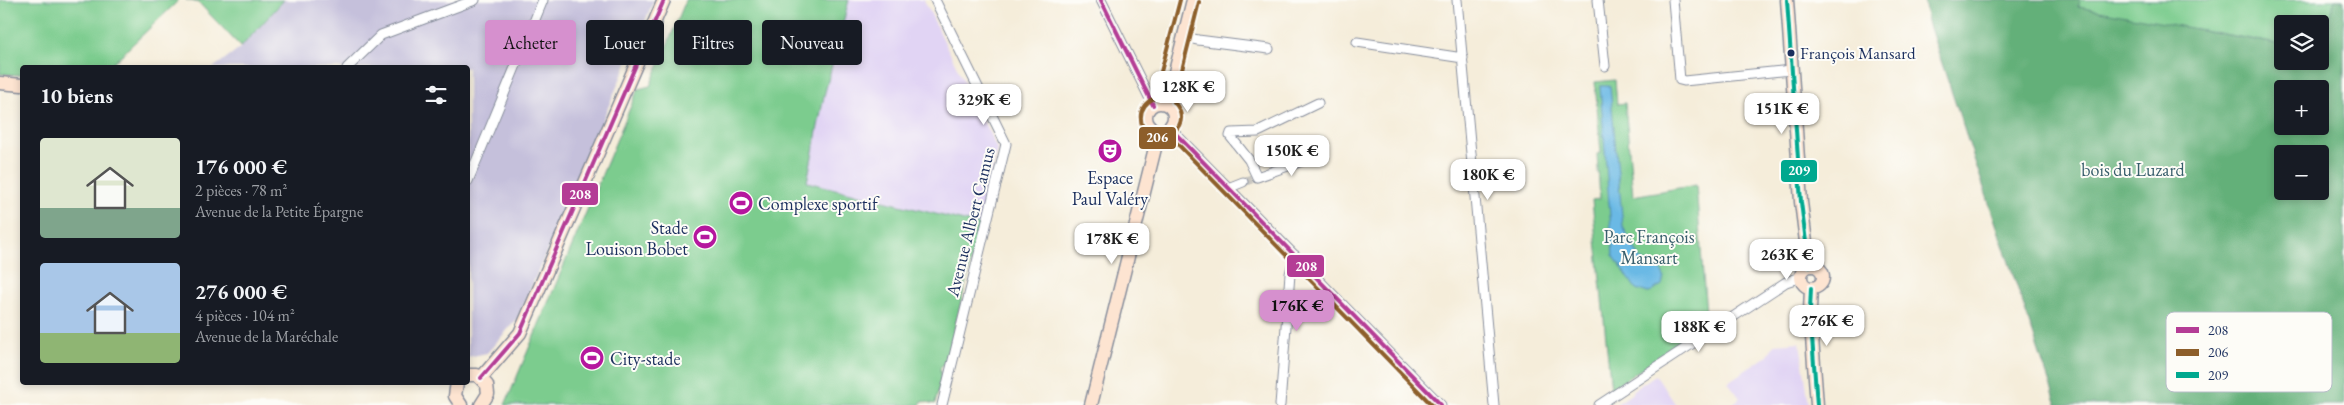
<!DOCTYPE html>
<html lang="fr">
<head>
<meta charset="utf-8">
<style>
	:root { --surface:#171b24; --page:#242831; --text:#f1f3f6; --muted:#9ea1a6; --accent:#d690ce }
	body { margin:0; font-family:"EB Garamond",serif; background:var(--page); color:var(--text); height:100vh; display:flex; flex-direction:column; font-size:19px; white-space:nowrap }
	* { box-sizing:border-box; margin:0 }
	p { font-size:16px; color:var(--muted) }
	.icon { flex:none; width:28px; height:28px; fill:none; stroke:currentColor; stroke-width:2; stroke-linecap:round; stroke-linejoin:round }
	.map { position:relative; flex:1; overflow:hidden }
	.drawer { position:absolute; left:20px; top:65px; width:450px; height:320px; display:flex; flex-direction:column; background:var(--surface); border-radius:5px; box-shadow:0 2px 8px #0003 }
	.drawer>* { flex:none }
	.guide { position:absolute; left:485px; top:20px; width:475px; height:45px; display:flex; gap:10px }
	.tools { position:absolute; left:2274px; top:15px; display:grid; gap:10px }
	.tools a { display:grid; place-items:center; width:55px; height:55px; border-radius:5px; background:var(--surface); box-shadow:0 2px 8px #0003; font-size:25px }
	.price { position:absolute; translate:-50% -42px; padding:0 11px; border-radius:10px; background:#fff; color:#222; font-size:16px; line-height:32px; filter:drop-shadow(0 1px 2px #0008) }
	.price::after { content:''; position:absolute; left:50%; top:30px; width:15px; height:11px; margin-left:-8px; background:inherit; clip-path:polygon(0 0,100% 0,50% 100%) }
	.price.on { background:var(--accent); color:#111 }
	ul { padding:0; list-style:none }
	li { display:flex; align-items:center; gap:15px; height:125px; padding:0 20px }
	li span { display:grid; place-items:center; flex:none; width:140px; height:100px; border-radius:5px; color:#555 }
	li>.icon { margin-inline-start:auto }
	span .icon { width:60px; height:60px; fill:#fffc; stroke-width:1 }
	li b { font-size:21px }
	h2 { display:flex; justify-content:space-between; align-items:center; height:60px; padding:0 20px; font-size:21px }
	.pill { padding:0 18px; border-radius:5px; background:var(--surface); box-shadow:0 2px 8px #0003; font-size:18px; line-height:45px }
	.pill.on { background:var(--accent); color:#111 }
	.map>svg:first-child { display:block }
	.built { fill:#e1d4f4 }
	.industrial { fill:#c5c0db }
	.green { fill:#7bcc8e; stroke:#4b7e76 }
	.forest { fill:#64b079; stroke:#40706c; fill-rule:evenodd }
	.water { fill:#6ab9e5; stroke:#4274a2 }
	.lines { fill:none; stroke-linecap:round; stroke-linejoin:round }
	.street-tunnel { stroke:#c9c7c1; stroke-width:9; stroke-dasharray:9 4.5; stroke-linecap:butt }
	.street-casing { stroke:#888e9c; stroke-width:11 }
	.secondary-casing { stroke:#888e9c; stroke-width:15 }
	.street { stroke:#fff; stroke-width:9 }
	.secondary { stroke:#fde4d1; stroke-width:12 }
	.bus-1-casing { stroke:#fdfcf7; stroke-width:8 }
	.bus-2-casing { stroke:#fdfcf7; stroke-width:8 }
	.bus-3-casing { stroke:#fdfcf7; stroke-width:8 }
	.bus-1 { stroke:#b43c95; stroke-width:4 }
	.bus-2 { stroke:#8d5e2a; stroke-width:4 }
	.bus-3 { stroke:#00a88f; stroke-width:4 }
	.bus-dot { fill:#1b2f5e; stroke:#fdfcf7; stroke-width:2 }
	.labels { text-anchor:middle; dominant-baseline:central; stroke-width:4; stroke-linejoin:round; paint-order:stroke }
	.bus-label { font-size:17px; fill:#1b2f5e; stroke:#fdfcf7; text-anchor:start }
	.park-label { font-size:18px; fill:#385e6c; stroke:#fdfcf7 }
	.poi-label { font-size:18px; fill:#1b2f5e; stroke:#fdfcf7; text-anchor:start }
	.street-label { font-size:18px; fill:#1b2f5e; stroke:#fdfcf7 }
	.key { fill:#fdfcf7; stroke:#b9bec9; stroke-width:1 }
	.key-label { font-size:14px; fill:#1b2f5e }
	.line-badge { stroke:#fdfcf7; stroke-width:2 }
	.badge-label { font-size:14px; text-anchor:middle; font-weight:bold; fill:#fff }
</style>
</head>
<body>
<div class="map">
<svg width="2344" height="405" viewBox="0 0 2344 405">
	<rect width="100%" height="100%" fill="#fdfcf7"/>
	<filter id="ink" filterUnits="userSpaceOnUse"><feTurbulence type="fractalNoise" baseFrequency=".02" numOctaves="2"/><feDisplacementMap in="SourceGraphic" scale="10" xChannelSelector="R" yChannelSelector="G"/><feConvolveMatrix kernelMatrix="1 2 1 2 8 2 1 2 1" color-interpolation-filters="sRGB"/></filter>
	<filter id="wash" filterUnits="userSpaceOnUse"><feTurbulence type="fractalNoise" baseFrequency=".0096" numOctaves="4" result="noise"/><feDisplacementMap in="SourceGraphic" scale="20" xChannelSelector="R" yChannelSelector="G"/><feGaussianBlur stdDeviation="1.12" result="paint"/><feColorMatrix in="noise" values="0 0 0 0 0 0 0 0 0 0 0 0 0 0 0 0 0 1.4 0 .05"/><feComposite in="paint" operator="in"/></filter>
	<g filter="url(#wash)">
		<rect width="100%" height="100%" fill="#f5edda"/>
		<path class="built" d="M849,0H924L997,149L980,225L807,182L824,96Z
			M1800,342L1809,405H1731L1740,398L1728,382L1767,356L1775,344Z
			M1656,375L1676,405H1615L1633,393V390Z"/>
		<path class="industrial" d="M284,0H654L518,318L487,353L468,357V68H213L241,47Z"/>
		<path class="green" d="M0,0H179L109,67L22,68V75L0,74Z
			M186,0H284L241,47L199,3Z
			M686,0H849L824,96L807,182L980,225L947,359L940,368L941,380L935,404L922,401L920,405H505L638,89L650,86Z
			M2072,0H2344L2320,48V24H2282V45L2197,29L2077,11Z
			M1615,80L1617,104L1625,103L1633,196L1696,185L1707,326L1611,389L1592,200L1600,199L1597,154L1601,153L1595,82Z"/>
		<path class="forest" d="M1924,0H2079L2078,7L2282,45V61H2320V42L2335,0H2344V405H2057L1928,22ZM2282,89H2320V126H2282ZM2282,154H2320V191H2282Z"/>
		<path class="water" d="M1600,86H1610L1623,227L1640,258L1644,262L1658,263L1664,277L1662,285L1648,293L1636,289L1613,255Z"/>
	</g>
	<g filter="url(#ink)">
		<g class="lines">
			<path class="street-tunnel" d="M1243,182L1257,177"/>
			<defs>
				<path id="street" d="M935,0L1006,144L942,405
					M1101,0L1153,105
					M1457,0L1494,405
					M1598,0L1605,66
					M1673,0L1680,80L1684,81L1791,70
					M1184,37L1198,40L1269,49
					M1357,42L1463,58
					M347,68L381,35L475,0
					M1318,103L1258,132L1231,133L1230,136L1249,160L1257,177L1319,155
					M1170,128L1441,405
					M468,181L543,0
					M1228,188L1243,182
					M1280,405L1290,274L1295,255
					M1599,405L1786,282L1801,277"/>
				<path id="secondary" d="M1787,0L1801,202L1809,266
					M0,83L22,85
					M1146 117a14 14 0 1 1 28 0a14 14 0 1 1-28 0Z
					M1167,104L1193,0
					M1801 277a11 11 0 1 1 22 0a11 11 0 1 1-22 0Z
					M1811,288L1810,310L1817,405
					M468,375H477L487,385L488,394L481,405
					M481,378L520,333L664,0
					M457,382L455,396L461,405
					M1091,405L1159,132"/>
			</defs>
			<use href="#street" class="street-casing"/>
			<use href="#secondary" class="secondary-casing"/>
			<use href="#street" class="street"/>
			<use href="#secondary" class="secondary"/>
			<defs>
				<path id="bus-1" d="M1101,0L1153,105
					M1170,128L1441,405
					M481,378L520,333L664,0"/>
				<path id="bus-2" d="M1180,0L1154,98C1141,105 1138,115 1143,128L1158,138C1178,135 1189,119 1174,102L1199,2
					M1166,132L1432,405"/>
				<path id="bus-3" d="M1787,0L1801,202L1809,266
					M1811,288L1810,310L1817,405"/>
			</defs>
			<use href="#bus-1" class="bus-1-casing"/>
			<use href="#bus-2" class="bus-2-casing"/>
			<use href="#bus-3" class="bus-3-casing"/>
			<use href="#bus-1" class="bus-1"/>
			<use href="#bus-2" class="bus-2"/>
			<use href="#bus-3" class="bus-3"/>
		</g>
	</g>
	<defs>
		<symbol id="theatre-disc" viewBox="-11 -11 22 22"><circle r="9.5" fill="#b5179e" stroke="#fdfcf7"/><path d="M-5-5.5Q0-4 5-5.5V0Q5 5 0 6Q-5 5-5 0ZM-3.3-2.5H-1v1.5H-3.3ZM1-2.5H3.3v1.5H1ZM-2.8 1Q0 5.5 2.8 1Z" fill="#fff"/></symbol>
		<symbol id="stadium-disc" viewBox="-11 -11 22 22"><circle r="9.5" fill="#b5179e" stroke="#fdfcf7"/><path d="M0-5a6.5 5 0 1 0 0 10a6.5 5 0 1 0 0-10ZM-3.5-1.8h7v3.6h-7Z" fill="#fff"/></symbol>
	</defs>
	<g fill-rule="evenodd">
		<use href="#theatre-disc" x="1096" y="137" width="28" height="28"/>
		<use href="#stadium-disc" x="727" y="189" width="28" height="28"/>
		<use href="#stadium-disc" x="691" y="223" width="28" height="28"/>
		<use href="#stadium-disc" x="578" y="344" width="28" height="28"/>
	</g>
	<circle class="bus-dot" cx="1791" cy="53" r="4.5"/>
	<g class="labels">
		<g class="bus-label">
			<text x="1800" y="53">François Mansard</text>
		</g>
		<g class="park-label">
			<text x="2133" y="169">bois du Luzard</text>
			<text x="1649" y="236">Parc François<tspan x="1649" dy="21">Mansart</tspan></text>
		</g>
		<g class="poi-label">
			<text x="1110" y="177" text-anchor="middle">Espace<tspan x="1110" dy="21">Paul Valéry</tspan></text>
			<text x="758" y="203">Complexe sportif</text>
			<text x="688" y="227" text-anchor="end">Stade<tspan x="688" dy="21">Louison Bobet</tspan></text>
			<text x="610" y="358">City-stade</text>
		</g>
		<g class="street-label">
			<text transform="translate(970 222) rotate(-76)">Avenue Albert Camus</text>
		</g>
	</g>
	<rect x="2166" y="312" width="166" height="80" rx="8" class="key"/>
	<rect x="2176" y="327" width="23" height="6" fill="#b43c95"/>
	<rect x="2176" y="349" width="23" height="7" fill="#8d5e2a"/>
	<rect x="2176" y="372" width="23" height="6" fill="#00a88f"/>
	<g class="key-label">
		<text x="2208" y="335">208</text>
		<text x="2208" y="357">206</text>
		<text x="2208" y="380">209</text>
	</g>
	<g class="line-badge">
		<rect x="1138" y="126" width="39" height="24" rx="5" fill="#8d5e2a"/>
		<rect x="1780" y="159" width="38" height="24" rx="5" fill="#00a88f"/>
		<rect x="561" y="182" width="38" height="24" rx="5" fill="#b43c95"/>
		<rect x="1286" y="254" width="39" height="24" rx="5" fill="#b43c95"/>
	</g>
	<g class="badge-label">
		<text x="1157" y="142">206</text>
		<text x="1799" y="175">209</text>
		<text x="580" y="199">208</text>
		<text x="1306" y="271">208</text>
	</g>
</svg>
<div class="tools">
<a><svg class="icon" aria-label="layers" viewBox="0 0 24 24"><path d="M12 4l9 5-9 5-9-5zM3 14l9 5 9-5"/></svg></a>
<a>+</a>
<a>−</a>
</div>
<b class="price" style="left:1188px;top:113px">128K €</b>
<b class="price" style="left:984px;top:126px">329K €</b>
<b class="price" style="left:1782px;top:135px">151K €</b>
<b class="price" style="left:1292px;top:177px">150K €</b>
<b class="price" style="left:1488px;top:201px">180K €</b>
<b class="price" style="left:1112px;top:265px">178K €</b>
<b class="price" style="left:1787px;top:281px">263K €</b>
<b class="price on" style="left:1297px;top:332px">176K €</b>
<b class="price" style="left:1827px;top:347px">276K €</b>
<b class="price" style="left:1699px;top:353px">188K €</b>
<div class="guide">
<a class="pill on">Acheter</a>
<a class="pill">Louer</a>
<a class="pill">Filtres</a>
<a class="pill">Nouveau</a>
</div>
<section class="drawer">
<h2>10 biens<svg class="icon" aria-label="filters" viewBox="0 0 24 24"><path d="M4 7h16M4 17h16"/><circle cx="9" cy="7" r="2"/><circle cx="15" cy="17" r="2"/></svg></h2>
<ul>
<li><span style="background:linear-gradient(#dfe7d0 70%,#7fa58c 0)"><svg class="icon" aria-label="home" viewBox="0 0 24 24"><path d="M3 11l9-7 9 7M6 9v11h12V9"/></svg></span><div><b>176 000 €</b><p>2 pièces · 78 m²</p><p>Avenue de la Petite Épargne</p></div></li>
<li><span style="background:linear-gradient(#a9c7e8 70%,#8fb573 0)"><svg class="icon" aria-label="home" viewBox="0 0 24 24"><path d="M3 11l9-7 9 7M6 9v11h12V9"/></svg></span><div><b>276 000 €</b><p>4 pièces · 104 m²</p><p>Avenue de la Maréchale</p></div></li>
</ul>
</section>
</div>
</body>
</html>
